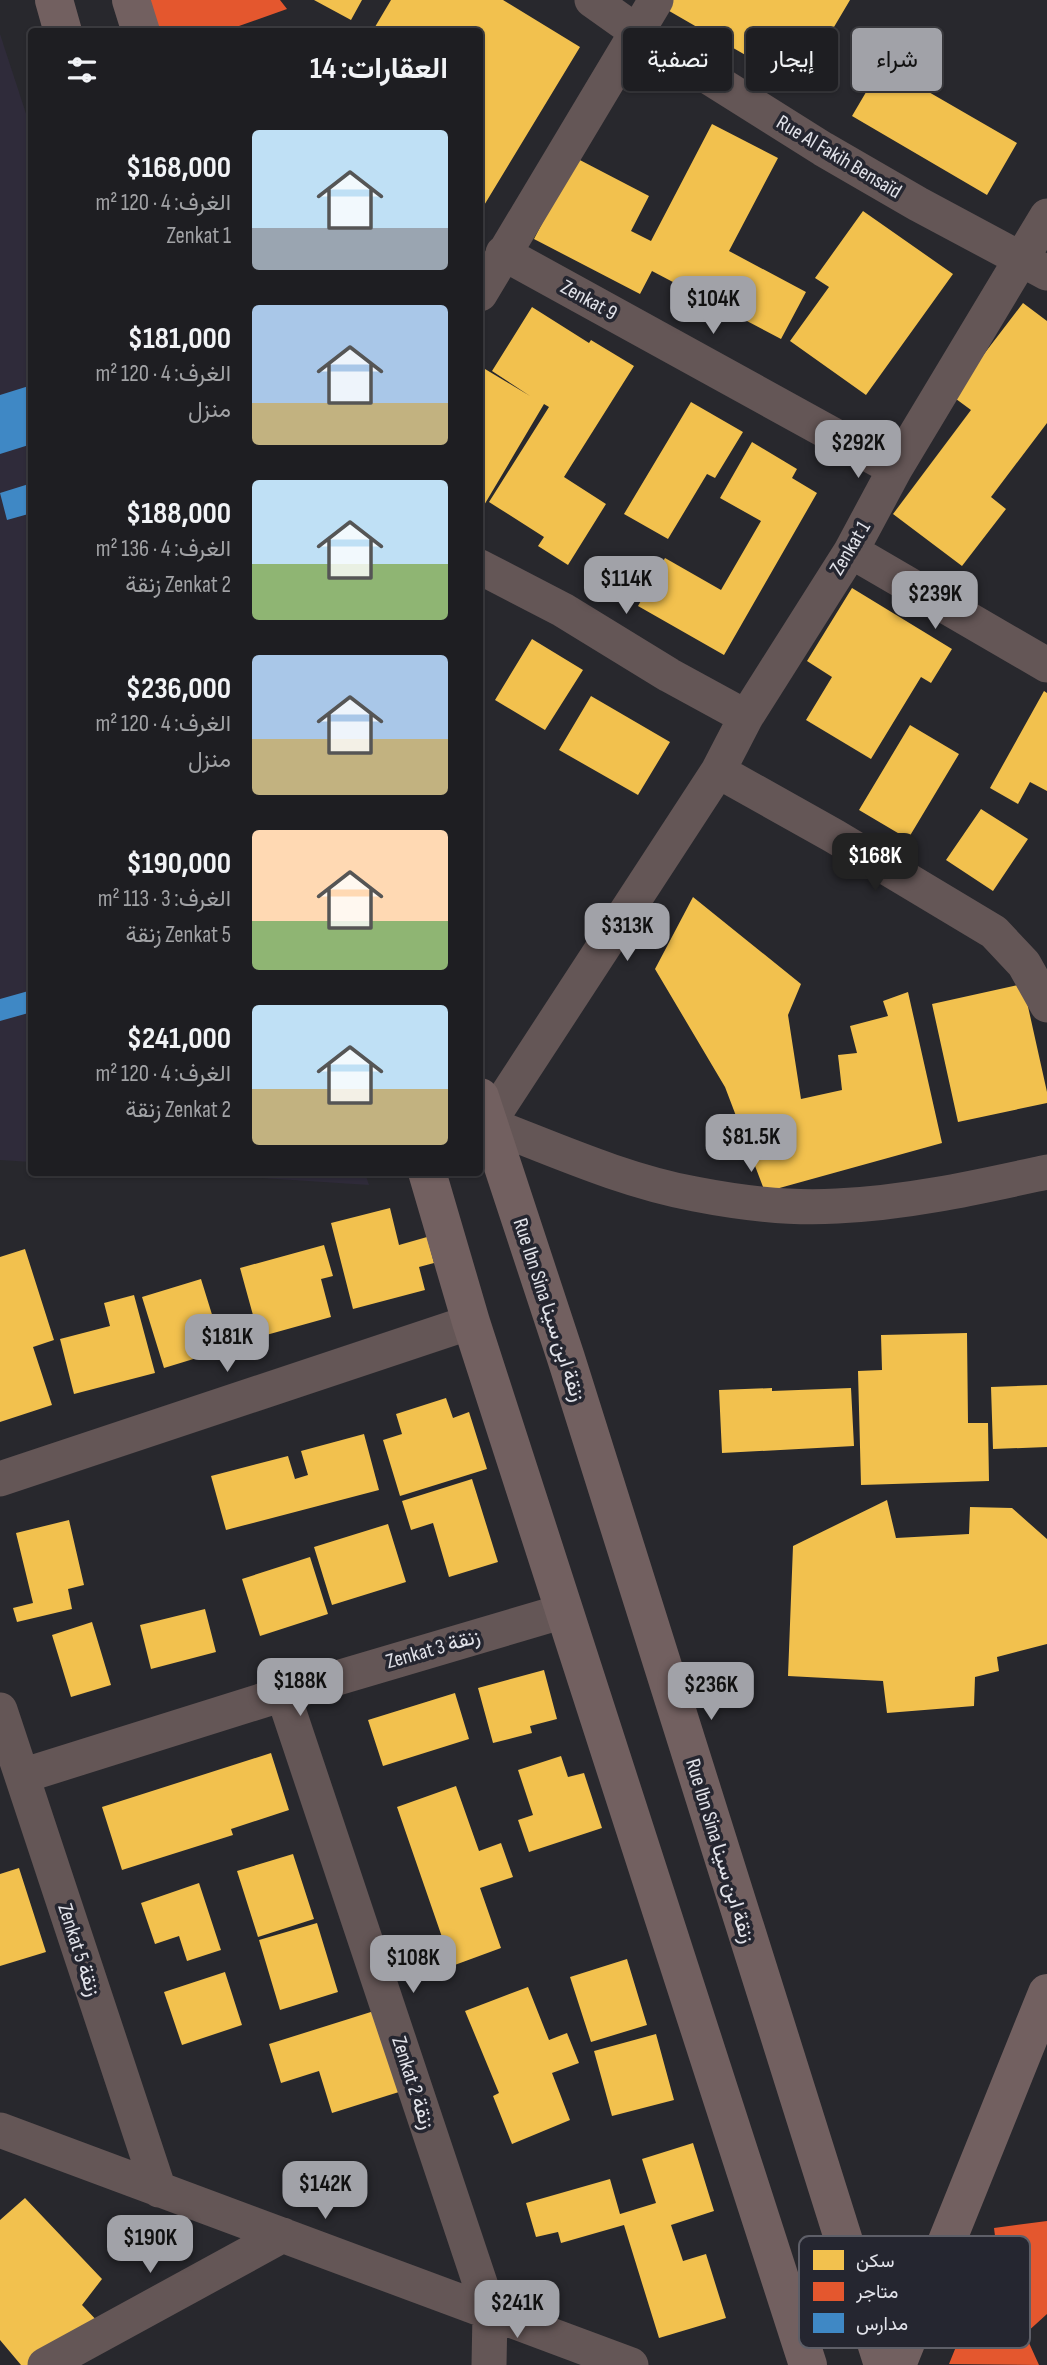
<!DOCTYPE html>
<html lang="ar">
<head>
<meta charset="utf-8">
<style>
	:root { --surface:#1e1e22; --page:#2b2b2f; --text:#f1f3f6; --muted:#a1a2a5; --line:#3c3c40; --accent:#a1a2a8 }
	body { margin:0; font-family:"Sofia Sans Condensed",Vazirmatn,sans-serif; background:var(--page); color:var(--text); direction:rtl; height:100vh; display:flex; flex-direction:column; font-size:26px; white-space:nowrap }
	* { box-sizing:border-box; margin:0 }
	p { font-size:23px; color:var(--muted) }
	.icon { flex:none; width:38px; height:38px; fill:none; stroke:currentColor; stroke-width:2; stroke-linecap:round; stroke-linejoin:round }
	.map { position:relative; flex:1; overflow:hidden; direction:ltr }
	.details { position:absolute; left:28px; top:28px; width:455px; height:1148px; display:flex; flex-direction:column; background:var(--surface); border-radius:7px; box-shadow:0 2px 5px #0004,0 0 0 2px var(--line); direction:rtl }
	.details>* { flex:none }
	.banner { position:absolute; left:504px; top:28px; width:438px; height:63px; direction:rtl; display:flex; gap:14px }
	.price { position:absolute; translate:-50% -60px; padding:0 16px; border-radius:14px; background:var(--accent); color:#111; font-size:23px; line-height:46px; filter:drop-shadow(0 2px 4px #0008) }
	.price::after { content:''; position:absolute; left:50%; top:42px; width:21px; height:16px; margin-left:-10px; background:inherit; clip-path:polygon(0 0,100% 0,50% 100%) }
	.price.current { background:#222; color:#fff }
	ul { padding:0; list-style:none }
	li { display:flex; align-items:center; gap:21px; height:175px; padding:0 35px }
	li span { display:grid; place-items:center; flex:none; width:196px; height:140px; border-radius:7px; color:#555 }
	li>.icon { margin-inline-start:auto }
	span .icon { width:84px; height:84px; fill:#fffc; stroke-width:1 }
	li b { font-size:30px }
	h2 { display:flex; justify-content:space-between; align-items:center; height:84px; padding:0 35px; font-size:30px }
	.pill { padding:0 24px; border-radius:7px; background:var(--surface); box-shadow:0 2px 5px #0004,0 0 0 2px var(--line); font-size:24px; line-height:63px }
	.pill.current { background:var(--accent); color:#111 }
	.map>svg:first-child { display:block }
	.education { fill:#2f2b3a }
	.homes { fill:#f2c14e }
	.shops { fill:#e4572e }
	.schools { fill:#3f88c5 }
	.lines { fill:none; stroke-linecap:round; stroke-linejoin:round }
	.street { stroke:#645656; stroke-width:35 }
	.secondary { stroke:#726060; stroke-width:38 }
	.labels { text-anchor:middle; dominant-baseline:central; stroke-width:7; stroke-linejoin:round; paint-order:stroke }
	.street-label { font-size:21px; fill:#e2e3ea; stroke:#252630 }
	.key { fill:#252630; stroke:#5e5f68; stroke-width:2 }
	.key-label { font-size:19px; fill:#e2e3ea }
</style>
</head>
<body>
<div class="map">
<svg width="1047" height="2365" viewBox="0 0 1047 2365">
	<rect width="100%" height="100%" fill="#28282d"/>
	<path class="education" d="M0,34L32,132L31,1162L0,1160Z
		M186,1173H365L369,1185Z"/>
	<path class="homes" d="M314,0H362L351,20Z
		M391,0H503L580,47L480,212V32H372Z
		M669,0H850L799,86L664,8Z
		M882,65L1017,143L987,195L852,116Z
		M712,124L778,158L729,251L806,292L781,339L652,271L640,294L534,239L576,158L649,196L631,231L651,241Z
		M863,211L953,274L866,395L790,341L829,287L815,278Z
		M1023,303L1047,321V423L991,497L1006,509L962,566L893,514L971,410L952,396Z
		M532,307L589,343L591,340L634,366L564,477L606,504L568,565L538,546L544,537L489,502L549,407L544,404L480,512V366L530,396L492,371Z
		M691,402L743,432L715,478L707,474L668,539L624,514Z
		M752,442L797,469L792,478L817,493L724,655L638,606L665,558L721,590L761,521L720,498Z
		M852,588L952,649L931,683L921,677L871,759L806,720L832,677L807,661Z
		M532,639L583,670L545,730L495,700Z
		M1044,691L1047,693V791L1030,782L1018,804L990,788Z
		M591,696L670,742L638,795L559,750Z
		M910,725L959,754L908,839L859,810Z
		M981,809L1028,839L993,891L946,860Z
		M693,897L801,984L788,1015L801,1099L842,1090L838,1055L857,1053L850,1026L888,1016L883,1001L908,992L942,1143L765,1192L725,1087L655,969Z
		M1023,984L1047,1092V1103L958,1122L932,1004Z
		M390,1208L399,1245L427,1237L434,1263L419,1267L425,1290L353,1309L331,1223Z
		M324,1245L333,1276L321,1279L331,1317L259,1337L240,1268Z
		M25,1249L54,1340L33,1347L52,1405L0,1422V1257Z
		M201,1279L223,1350L164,1368L142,1297Z
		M134,1295L155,1373L74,1394L60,1339L110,1326L104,1303Z
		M967,1333L968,1423H988L989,1481L861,1485L858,1371L882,1370L881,1335Z
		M1047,1385V1447L993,1449L991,1387Z
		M772,1388V1391L851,1388L854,1446L722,1453L719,1390Z
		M446,1398L453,1418L469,1412L487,1469L400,1496L383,1440L402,1434L396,1414Z
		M364,1434L379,1490L226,1530L211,1476L288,1456L295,1479L308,1475L301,1451Z
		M472,1479L498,1562L449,1577L433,1523L411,1530L402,1501Z
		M887,1500L896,1538L969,1534L970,1507L1012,1508L1047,1539V1644L997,1657L999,1671L975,1677L974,1706L887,1713L883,1681L788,1676L793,1546Z
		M69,1520L84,1585L68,1589L72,1609L17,1622L13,1608L33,1603L16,1533Z
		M388,1524L406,1582L332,1605L314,1547Z
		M310,1557L328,1614L260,1636L242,1579Z
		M205,1609L216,1652L151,1669L140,1625Z
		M92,1622L111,1685L71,1697L52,1635Z
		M544,1670L557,1719L530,1726L532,1733L493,1743L478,1688Z
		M455,1693L469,1739L383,1766L368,1720Z
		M271,1753L289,1810L231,1829L233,1835L122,1870L102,1807Z
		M561,1756L568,1777L584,1773L602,1828L529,1852L518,1820L533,1815L518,1770Z
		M456,1786L479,1851L501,1843L513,1877L480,1888L501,1948L452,1966L397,1807Z
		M293,1854L314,1919L258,1937L237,1871Z
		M19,1868L46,1952L0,1966V1874Z
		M199,1883L221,1950L187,1961L179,1936L155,1944L141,1903Z
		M317,1923L338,1992L280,2010L259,1940Z
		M627,1959L647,2025L591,2042L570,1977Z
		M225,1972L242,2025L182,2045L164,1992Z
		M528,1987L549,2040L567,2033L579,2063L552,2073L570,2120L512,2144L493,2096L499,2093L465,2011Z
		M374,2011L399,2092L332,2113L319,2071L281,2083L269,2044Z
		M656,2034L674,2100L612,2116L594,2051Z
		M693,2143L714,2211L671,2225L683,2261L706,2254L726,2318L659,2338L624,2225L561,2243L558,2232L536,2237L526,2203L610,2179L620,2214L656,2203L642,2159Z
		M25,2198L102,2279L82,2305L102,2326L28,2365H21L0,2340V2220Z"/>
	<path class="shops" d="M144,0H280L287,9L239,26L241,32H148Z
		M1047,2221V2314L1025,2334L1039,2365L949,2364L968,2317L1005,2313L994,2228Z"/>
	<path class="schools" d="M32,385V444L0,454V395Z
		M32,483V513L7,520L0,493Z
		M32,990V1012L0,1021V999Z"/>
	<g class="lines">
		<path class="street" d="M592,0L637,32L823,149L918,204L1047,273
			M503,253L895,469
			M480,294L656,0
			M851,551L1047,665
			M480,567L563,610L669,675L746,717
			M718,771L834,836L994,932L1024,964L1047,1005
			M488,1124L718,771L746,717L851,551L895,469L1047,216
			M480,1127L488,1124C556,1150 624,1181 695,1194C741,1203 790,1209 837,1206C908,1203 978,1187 1047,1172
			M0,1479L471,1322
			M283,1694L490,2313L489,2365
			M0,1710L159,2190
			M22,1776L283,1694L564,1611
			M0,2130L631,2365
			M45,2365L283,2235"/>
		<path class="secondary" d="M54,0L63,32
			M131,0L141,32
			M480,1097L566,1358L883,2365
			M427,1172L471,1322L808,2365
			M897,2365L1047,1993"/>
	</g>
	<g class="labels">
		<g class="street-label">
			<text transform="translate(839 157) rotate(31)">Rue Al Fakih Bensaïd</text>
			<text transform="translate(589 300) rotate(29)">Zenkat 9</text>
			<text transform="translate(850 548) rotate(-59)">Zenkat 1</text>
			<text transform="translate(549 1310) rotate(72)">Rue Ibn Sina زنقة ابن سينا</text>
			<text transform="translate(433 1649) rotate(-16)">Zenkat 3 زنقة</text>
			<text transform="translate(720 1851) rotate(73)">Rue Ibn Sina زنقة ابن سينا</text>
			<text transform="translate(79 1950) rotate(72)">Zenkat 5 زنقة</text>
			<text transform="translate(413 2083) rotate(72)">Zenkat 2 زنقة</text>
		</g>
	</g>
	<rect x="799" y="2236" width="231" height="112" rx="10" class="key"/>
	<rect x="813" y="2250" width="31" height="20" fill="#f2c14e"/>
	<rect x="813" y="2282" width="31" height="19" fill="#e4572e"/>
	<rect x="813" y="2313" width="31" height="20" fill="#3f88c5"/>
	<g class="key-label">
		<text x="856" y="2267">سكن</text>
		<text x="856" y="2298">متاجر</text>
		<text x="856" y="2330">مدارس</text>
	</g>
</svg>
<b class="price" style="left:713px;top:336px">$104K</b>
<b class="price" style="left:858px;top:480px">$292K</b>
<b class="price" style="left:626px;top:616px">$114K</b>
<b class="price" style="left:935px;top:631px">$239K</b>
<b class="price current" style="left:875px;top:893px">$168K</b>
<b class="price" style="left:627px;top:963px">$313K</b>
<b class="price" style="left:751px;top:1174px">$81.5K</b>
<b class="price" style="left:227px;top:1374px">$181K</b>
<b class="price" style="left:300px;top:1718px">$188K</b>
<b class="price" style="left:711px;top:1722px">$236K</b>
<b class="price" style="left:413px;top:1995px">$108K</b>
<b class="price" style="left:325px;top:2221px">$142K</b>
<b class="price" style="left:150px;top:2275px">$190K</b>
<b class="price" style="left:517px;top:2340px">$241K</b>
<div class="banner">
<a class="pill current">شراء</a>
<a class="pill">إيجار</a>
<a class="pill">تصفية</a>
</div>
<section class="details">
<h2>العقارات: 14<svg class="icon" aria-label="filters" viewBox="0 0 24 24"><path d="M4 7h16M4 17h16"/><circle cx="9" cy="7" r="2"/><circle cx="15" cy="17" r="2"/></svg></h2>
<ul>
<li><span style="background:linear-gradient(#bfe0f5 70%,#9aa5b1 0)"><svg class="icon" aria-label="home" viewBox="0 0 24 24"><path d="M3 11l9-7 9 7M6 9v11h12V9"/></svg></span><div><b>$168,000</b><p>الغرف: 4 · 120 m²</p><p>Zenkat 1</p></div></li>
<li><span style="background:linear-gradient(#a9c7e8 70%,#c2b280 0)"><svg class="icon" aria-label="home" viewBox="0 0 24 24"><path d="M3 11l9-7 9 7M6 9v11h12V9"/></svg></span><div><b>$181,000</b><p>الغرف: 4 · 120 m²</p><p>منزل</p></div></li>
<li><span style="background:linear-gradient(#bfe0f5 60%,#8fb573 0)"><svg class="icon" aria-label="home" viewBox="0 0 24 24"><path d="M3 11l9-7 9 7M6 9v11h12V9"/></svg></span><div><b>$188,000</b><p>الغرف: 4 · 136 m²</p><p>Zenkat 2 زنقة</p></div></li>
<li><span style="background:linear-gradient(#a9c7e8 60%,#c2b280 0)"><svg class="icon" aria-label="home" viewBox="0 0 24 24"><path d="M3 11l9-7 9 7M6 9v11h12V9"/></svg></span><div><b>$236,000</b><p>الغرف: 4 · 120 m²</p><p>منزل</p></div></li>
<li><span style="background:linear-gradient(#ffd9b3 65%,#8fb573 0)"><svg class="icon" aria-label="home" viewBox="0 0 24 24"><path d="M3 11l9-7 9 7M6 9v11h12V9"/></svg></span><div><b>$190,000</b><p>الغرف: 3 · 113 m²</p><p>Zenkat 5 زنقة</p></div></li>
<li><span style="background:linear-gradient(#bfe0f5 60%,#c2b280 0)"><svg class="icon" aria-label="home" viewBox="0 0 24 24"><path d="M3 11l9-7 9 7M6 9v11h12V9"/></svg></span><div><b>$241,000</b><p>الغرف: 4 · 120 m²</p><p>Zenkat 2 زنقة</p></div></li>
</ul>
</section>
</div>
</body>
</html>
